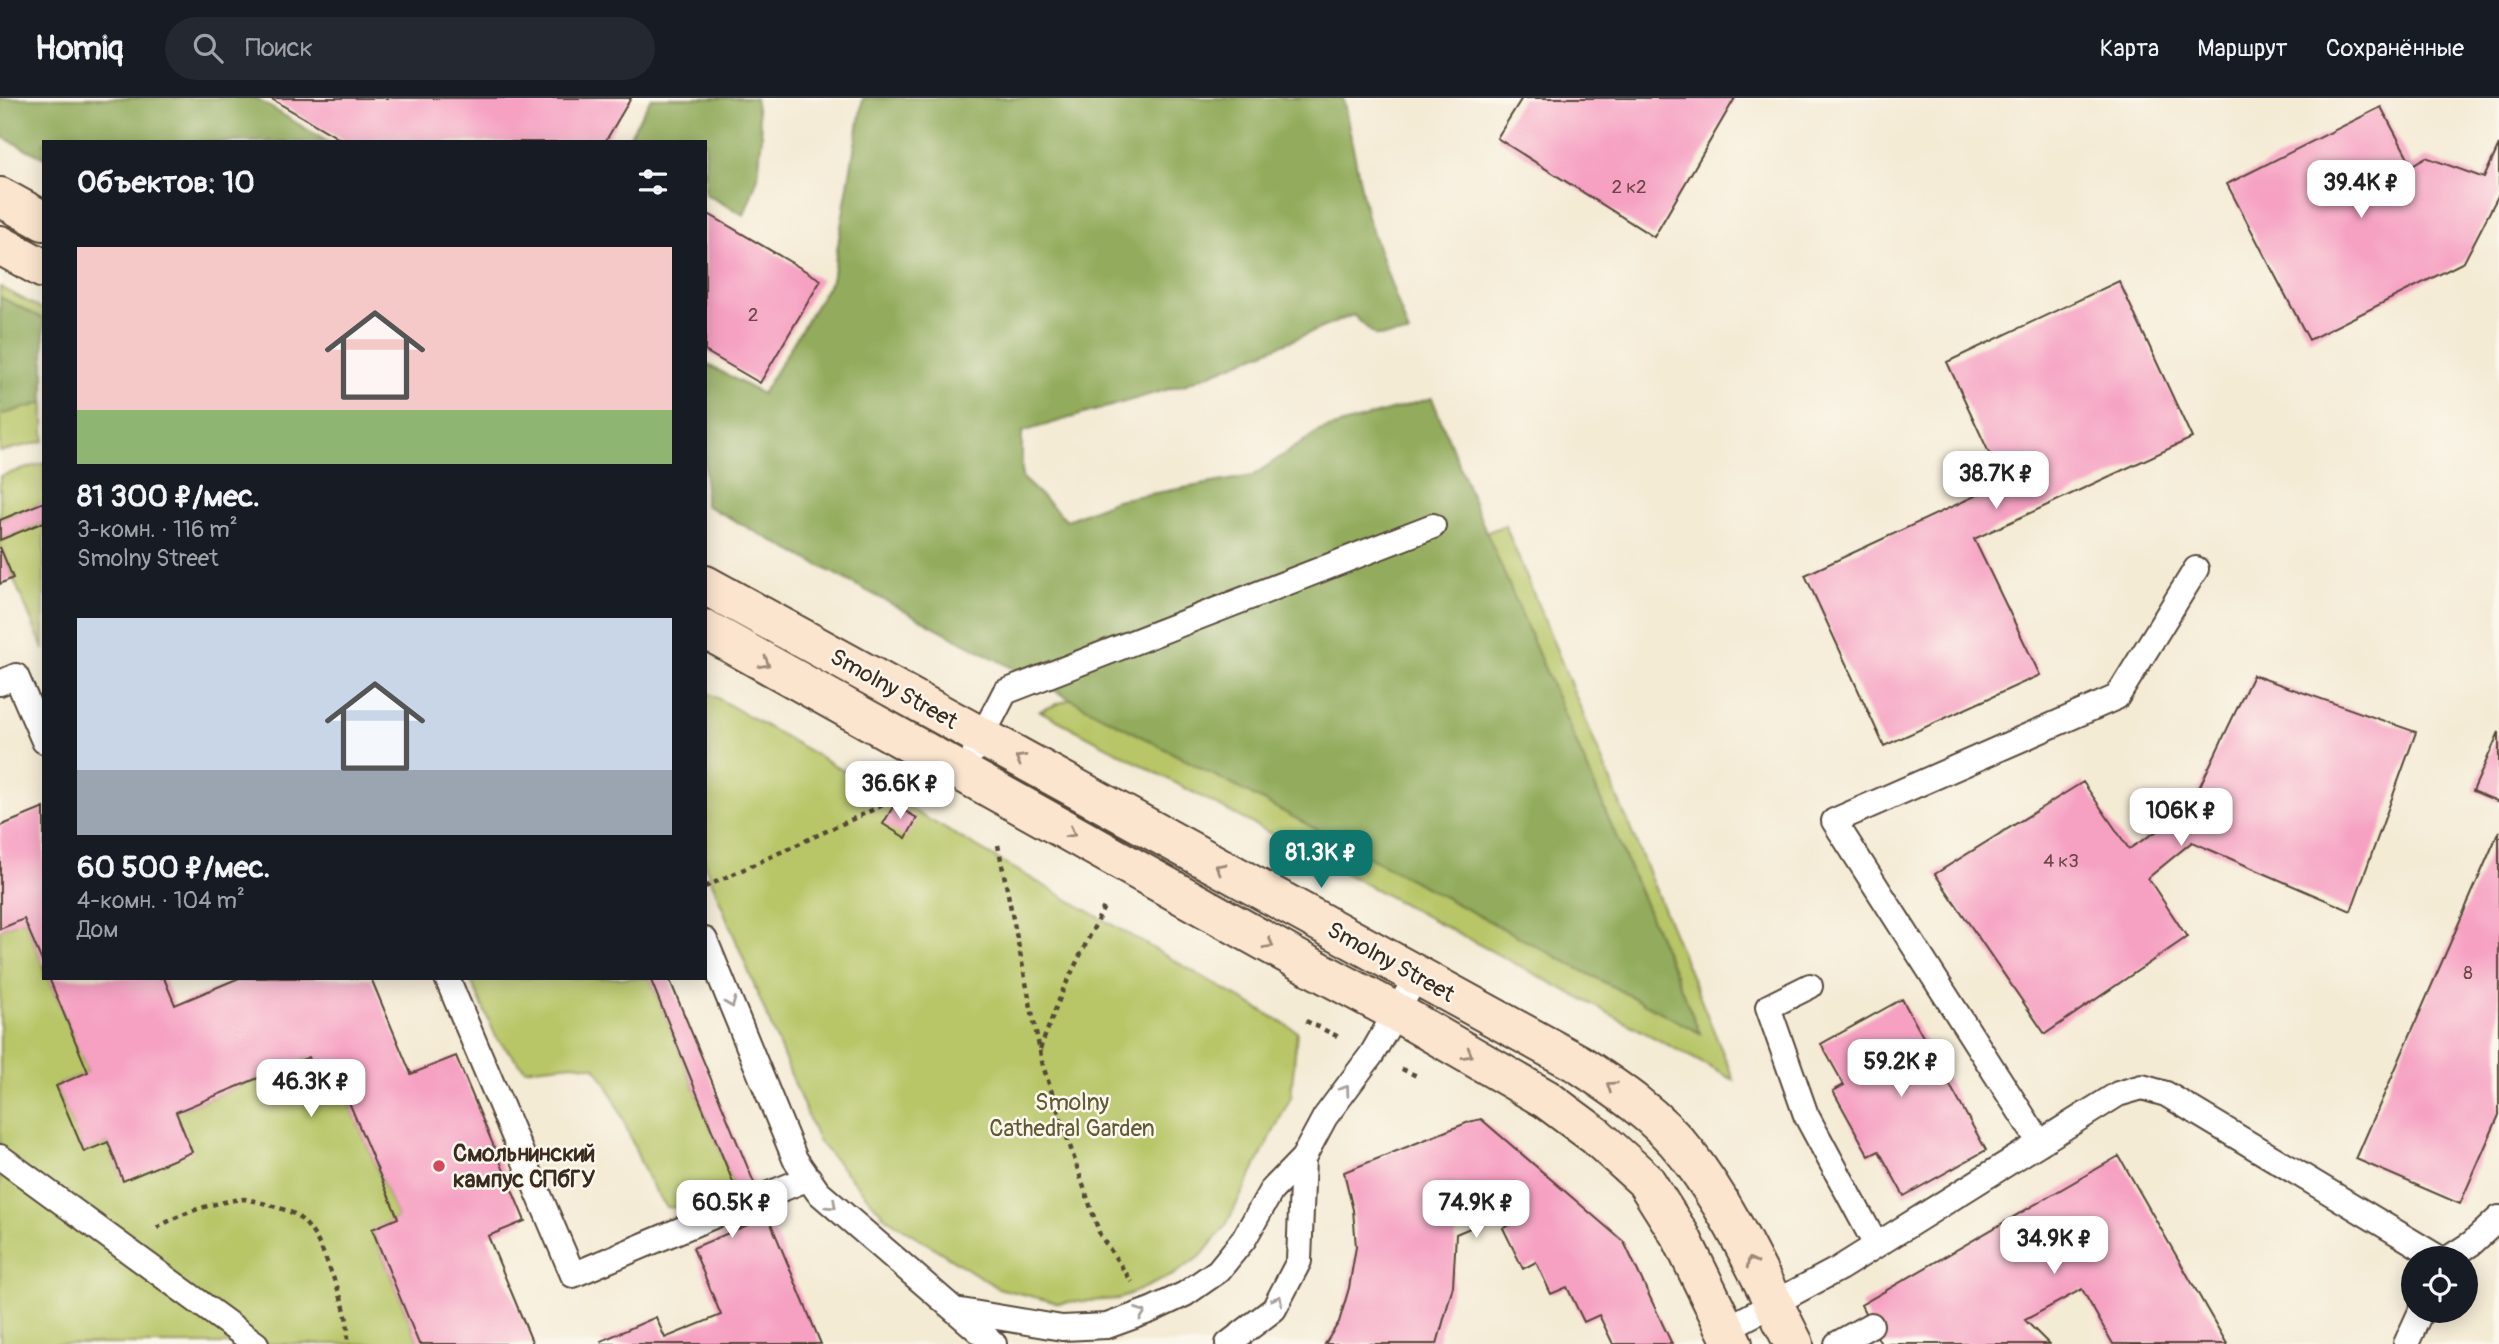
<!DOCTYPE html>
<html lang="ru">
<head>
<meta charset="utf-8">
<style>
	:root { --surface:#171b24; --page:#242831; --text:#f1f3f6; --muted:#9ea1a6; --line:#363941; --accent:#0f766e }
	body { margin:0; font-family:Pangolin,sans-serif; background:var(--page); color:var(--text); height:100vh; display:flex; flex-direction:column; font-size:26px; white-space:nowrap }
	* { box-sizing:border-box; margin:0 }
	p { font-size:23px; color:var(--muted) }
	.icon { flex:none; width:38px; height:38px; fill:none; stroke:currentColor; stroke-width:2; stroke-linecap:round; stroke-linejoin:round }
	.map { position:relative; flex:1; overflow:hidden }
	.sheet { position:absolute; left:42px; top:42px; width:665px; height:840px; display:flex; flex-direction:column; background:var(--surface); border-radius:0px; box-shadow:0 4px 18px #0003 }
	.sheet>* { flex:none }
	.controls { position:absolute; left:2401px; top:1148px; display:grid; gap:14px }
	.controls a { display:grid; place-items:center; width:77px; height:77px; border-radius:50%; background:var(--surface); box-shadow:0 4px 18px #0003; font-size:35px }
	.price { position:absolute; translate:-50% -60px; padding:0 16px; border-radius:14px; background:#fff; color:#222; font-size:23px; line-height:46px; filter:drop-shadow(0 2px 4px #0008) }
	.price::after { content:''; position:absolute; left:50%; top:42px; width:21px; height:16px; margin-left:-10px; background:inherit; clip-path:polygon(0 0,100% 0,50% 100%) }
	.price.active { background:var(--accent); color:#fff }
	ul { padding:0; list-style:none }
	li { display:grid; align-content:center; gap:14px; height:371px; padding:0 35px }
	li span { display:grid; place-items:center; height:217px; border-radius:0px; color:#555 }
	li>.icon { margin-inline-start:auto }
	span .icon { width:126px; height:126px; fill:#fffc; stroke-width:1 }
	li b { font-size:30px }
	h2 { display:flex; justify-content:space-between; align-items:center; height:84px; padding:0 35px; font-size:30px }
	header { display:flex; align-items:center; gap:42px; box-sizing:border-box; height:98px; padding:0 35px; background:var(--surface); border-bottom:2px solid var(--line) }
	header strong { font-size:33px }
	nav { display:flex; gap:38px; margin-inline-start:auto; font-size:24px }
	.search { width:490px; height:63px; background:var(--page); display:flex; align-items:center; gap:18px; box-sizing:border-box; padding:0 24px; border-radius:38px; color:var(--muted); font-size:26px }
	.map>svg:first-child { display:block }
	.green { fill:#b8c668; stroke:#7a7843; stroke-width:2 }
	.forest { fill:#92ab5c; stroke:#666a3d; stroke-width:2 }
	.building { fill:#f6a1c2 }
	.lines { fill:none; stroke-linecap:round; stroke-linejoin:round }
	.lane-casing { stroke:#574739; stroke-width:28 }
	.secondary-casing { stroke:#574739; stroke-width:42 }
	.path { stroke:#574739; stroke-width:4.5; stroke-dasharray:5 5; stroke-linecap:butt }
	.lane { stroke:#fff; stroke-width:24 }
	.secondary { stroke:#fbe5cf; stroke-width:38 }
	.oneway { stroke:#9b8876 }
	.oneway2 { stroke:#a79f9a }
	.poi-dot { fill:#d1495b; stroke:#fbf7ec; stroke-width:2.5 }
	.labels { text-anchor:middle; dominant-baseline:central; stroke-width:5; stroke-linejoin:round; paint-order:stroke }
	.number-label { font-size:19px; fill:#6a4847 }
	.street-label { font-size:23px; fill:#3b2a1e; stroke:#fbf7ec }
	.park-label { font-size:23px; fill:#605934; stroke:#fbf7ec }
	.poi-label { font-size:23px; font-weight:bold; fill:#3b2a1e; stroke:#fbf7ec; text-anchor:start }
</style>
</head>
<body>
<header>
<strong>Homiq</strong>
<div class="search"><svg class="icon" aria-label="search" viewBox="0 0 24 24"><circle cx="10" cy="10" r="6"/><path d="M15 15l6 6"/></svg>Поиск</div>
<nav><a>Карта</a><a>Маршрут</a><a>Сохранённые</a></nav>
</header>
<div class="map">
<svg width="2499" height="1246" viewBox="0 0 2499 1246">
	<rect width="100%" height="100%" fill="#fbf7ec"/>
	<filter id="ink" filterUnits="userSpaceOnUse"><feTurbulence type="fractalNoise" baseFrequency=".0143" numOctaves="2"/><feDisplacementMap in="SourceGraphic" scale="14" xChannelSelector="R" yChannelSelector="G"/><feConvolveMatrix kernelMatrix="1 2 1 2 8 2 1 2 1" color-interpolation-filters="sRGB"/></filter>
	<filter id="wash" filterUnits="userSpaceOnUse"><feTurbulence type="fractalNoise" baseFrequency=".00686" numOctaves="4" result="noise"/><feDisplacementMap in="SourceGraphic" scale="28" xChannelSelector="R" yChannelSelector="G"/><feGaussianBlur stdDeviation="1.57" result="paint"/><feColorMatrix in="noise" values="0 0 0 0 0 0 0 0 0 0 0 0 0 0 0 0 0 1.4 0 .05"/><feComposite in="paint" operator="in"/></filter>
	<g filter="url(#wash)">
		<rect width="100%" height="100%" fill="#f4ebd5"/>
		<path class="green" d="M0,189L44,212V343L0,354Z
			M44,365V404L0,422V378Z
			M44,424V552L0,449V442Z
			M1505,427L1734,982L1040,613Z
			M705,593L1297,933L1291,999L1226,1127L1202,1157L1173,1177L1119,1201L1058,1205L998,1190L885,1119L818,1043L705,767Z
			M24,821L44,868V880H49L88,974L56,988L84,1053L108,1044L123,1082L176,1014L309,959L324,997L343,990L398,1120L372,1132L419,1246H0V831Z
			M470,880H650L736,1092L683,1110L667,1109C633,1068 627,1011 595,969L573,966L525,971L497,941Z"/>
		<path class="forest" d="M0,0H255L328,44H44V60L0,38Z
			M651,0H755L762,37L758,79L744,117L705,96V44H626Z
			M863,0H1343L1367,119L1409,236L1376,238L1353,217L1186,286L1022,334V380L1067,422L1116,402L1252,378L1319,333L1432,300L1477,412L1700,935L705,407V265L762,296L832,181Z
			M0,199L44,221V305L0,317Z"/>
		<g id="blocks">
			<path class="building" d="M270,0H631L605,44H345Z
				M1522,0H1735L1654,139L1497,40Z
				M2381,9L2412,67L2426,59L2484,80L2499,47V96L2464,164L2309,242L2227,86Z
				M705,114L821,182L760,285L705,253Z
				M2119,183L2192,340L1974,441L2040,577L1884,648L1805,477L2003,385L1947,264Z
				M44,404V424L0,442V422Z
				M0,449L13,480L0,486Z
				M2253,577L2416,634L2351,813L2192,744L2148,780L2187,839L2045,936L1935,776L2083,684L2129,751L2188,713Z
				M2499,634V704L2473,693Z
				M894,707L917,720L906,740L883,726Z
				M44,710V868L24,821L0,831V728Z
				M2499,733V1017L2460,1106L2356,1061Z
				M49,880H164L175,907L239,880H371L411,976L456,958L525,1123L488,1138L533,1246H419L372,1131L398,1120L343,990L324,997L309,959L176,1014L192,1054L123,1083L108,1044L84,1054L56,988L88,974Z
				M650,880H669L821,1246H602L601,1243L656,1219L665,1240L721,1217L693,1150L750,1126Z
				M1902,901L1986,1052L1904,1098L1879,1053L1869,1058L1833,993L1844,987L1821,946Z
				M1481,1021L1624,1144L1672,1246H1613L1599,1217L1584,1224L1567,1189L1551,1196L1536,1164L1523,1171L1503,1130L1510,1127L1505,1115L1456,1136L1453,1188L1437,1246H1325L1339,1224L1349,1190L1356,1149L1353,1112L1344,1074L1469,1024Z
				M2119,1058L2227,1246H2113L2082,1191L2025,1222L2049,1246H1881L1861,1207Z"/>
		</g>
	</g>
	<g filter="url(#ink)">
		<use href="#blocks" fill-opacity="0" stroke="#574739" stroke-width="2"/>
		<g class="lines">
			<defs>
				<path id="lane" d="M0,585L16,578L44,643
					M975,652L1005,594L1433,428
					M705,842L795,1061L818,1094L994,1246
					M447,880L573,1177L742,1106
					M1810,888L1768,909L1806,1017L1876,1147
					M2040,1045L1834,723L2117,599L2196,471
					M0,1059L256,1246
					M759,1100L809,1080
					M2449,1160L2472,1145L2499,1120
					M955,1212L1062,1230L1107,1228L1151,1212L1185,1196L1218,1173L1244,1141L1271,1093L1303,1060
					M1726,1231L1840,1170L2118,996L2142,989L2166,996L2439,1160
					M1228,1246L1274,1211L1299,1163L1303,1060L1325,1019L1372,956L1417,878
					M1837,1246L1871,1227
					M2406,1246L2421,1213"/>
				<path id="secondary" d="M0,99L44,123
					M0,147L44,171
					M705,487L1579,966C1618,992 1657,1018 1686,1055C1731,1112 1761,1182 1794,1246
					M705,531L1295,860L1396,914L1546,1001L1596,1038L1645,1082L1681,1139L1733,1246"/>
			</defs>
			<use href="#lane" class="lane-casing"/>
			<use href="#secondary" class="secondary-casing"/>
			<path class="path" d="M998,747L1043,968L1100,1137L1132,1184
				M705,789L907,696
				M1306,923L1341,940
				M1040,951L1063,892L1104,809
				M1402,971L1419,979
				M157,1130C180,1115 215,1104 243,1101C251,1101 286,1111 294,1116C315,1129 324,1157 333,1179C341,1198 351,1224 347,1246"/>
			<use href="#lane" class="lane"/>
			<use href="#secondary" class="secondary"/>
		</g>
		<defs><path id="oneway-chevron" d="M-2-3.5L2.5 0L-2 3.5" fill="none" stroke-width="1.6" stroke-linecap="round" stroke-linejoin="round" transform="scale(1.75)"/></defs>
		<g class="oneway">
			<use href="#oneway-chevron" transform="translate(765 565) rotate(29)"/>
			<use href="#oneway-chevron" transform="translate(1020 661) rotate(-151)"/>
			<use href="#oneway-chevron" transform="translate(1071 735) rotate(29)"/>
			<use href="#oneway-chevron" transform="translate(1220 770) rotate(-151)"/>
			<use href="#oneway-chevron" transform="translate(1269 846) rotate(29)"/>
			<use href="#oneway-chevron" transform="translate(1468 956) rotate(30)"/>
			<use href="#oneway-chevron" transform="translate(1611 988) rotate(-146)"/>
			<use href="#oneway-chevron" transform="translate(1751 1164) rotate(-118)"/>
		</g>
		<g class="oneway2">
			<use href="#oneway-chevron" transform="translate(731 905) rotate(68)"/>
			<use href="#oneway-chevron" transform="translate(1345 992) rotate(-54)"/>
			<use href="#oneway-chevron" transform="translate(832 1107) rotate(42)"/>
			<use href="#oneway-chevron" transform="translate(1278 1202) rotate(-61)"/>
			<use href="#oneway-chevron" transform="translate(1141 1215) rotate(-20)"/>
		</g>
	</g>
	<circle class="poi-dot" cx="439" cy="1068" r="7"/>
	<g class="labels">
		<g class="number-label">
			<text x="1629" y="89">2 к2</text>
			<text x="753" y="217">2</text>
			<text x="2061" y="763">4 к3</text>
			<text x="2468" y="875">8</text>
		</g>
		<g class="street-label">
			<text transform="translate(894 591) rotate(29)">Smolny Street</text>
			<text transform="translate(1391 864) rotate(29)">Smolny Street</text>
		</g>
		<g class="park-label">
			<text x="1072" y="1004">Smolny<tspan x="1072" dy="26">Cathedral Garden</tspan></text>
		</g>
		<g class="poi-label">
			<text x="453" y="1055">Смольнинский<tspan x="453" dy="26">кампус СПбГУ</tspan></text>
		</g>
	</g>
</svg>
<div class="controls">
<a><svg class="icon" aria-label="locate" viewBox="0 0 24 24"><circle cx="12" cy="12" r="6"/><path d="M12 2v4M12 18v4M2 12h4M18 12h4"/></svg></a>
</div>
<b class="price" style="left:2361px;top:122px">39.4K ₽</b>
<b class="price" style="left:1996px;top:413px">38.7K ₽</b>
<b class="price" style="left:900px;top:723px">36.6K ₽</b>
<b class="price" style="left:2181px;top:750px">106K ₽</b>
<b class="price active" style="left:1321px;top:792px">81.3K ₽</b>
<b class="price" style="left:1901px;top:1001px">59.2K ₽</b>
<b class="price" style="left:311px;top:1021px">46.3K ₽</b>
<b class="price" style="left:732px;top:1142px">60.5K ₽</b>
<b class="price" style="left:1476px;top:1142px">74.9K ₽</b>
<b class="price" style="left:2054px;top:1178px">34.9K ₽</b>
<section class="sheet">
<h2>Объектов: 10<svg class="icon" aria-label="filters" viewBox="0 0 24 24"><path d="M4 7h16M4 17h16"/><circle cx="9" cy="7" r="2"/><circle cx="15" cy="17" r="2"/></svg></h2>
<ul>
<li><span style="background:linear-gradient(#f6c9c9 75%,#8fb573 0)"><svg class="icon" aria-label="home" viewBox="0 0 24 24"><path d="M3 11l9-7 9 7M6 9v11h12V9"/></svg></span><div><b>81 300 ₽/мес.</b><p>3-комн. · 116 m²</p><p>Smolny Street</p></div></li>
<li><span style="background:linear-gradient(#c9d6e8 70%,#9aa5b1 0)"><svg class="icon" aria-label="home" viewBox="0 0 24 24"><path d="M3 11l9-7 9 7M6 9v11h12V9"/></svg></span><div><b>60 500 ₽/мес.</b><p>4-комн. · 104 m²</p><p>Дом</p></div></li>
</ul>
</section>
</div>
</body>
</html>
